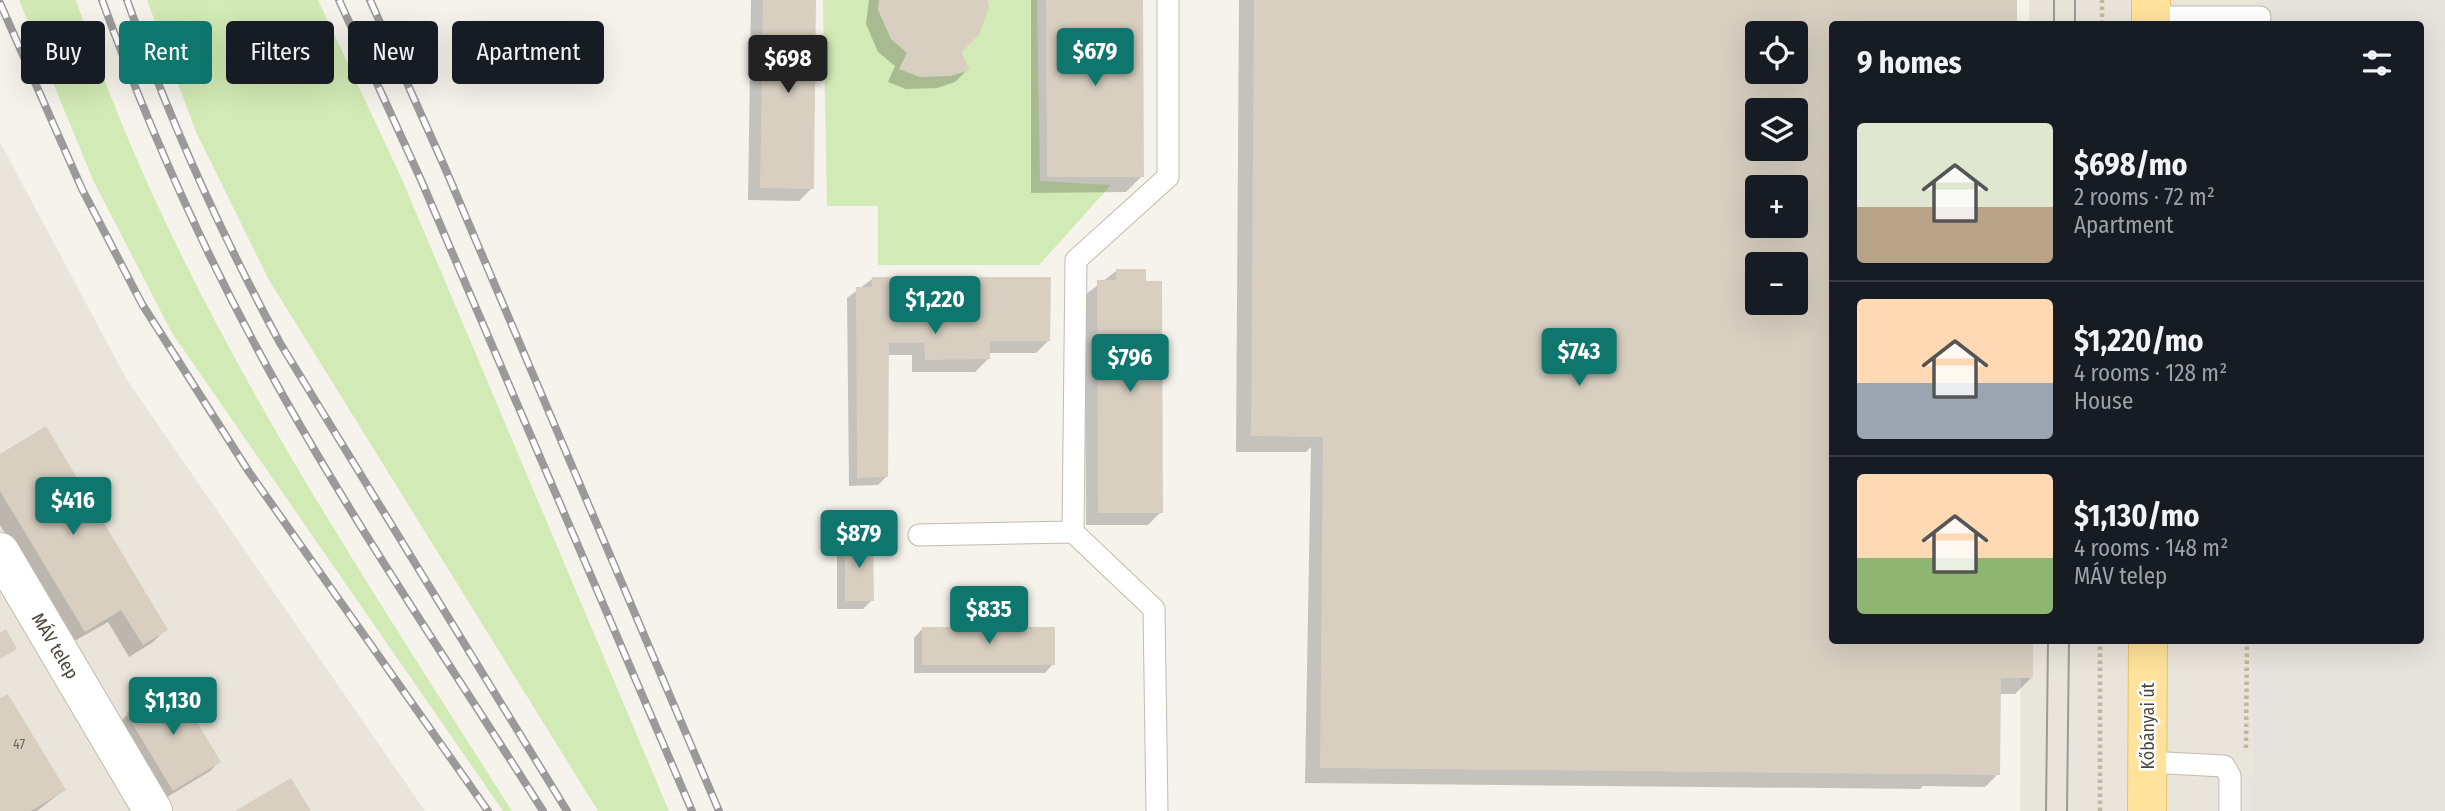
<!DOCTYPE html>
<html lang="en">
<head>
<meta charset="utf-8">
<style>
	:root { --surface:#171b24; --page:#242831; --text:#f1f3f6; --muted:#9ea1a6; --line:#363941; --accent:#0f766e }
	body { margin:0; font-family:"Fira Sans Condensed",sans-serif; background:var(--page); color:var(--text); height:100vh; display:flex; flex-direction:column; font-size:26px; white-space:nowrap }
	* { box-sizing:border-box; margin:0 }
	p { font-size:23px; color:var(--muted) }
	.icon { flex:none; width:38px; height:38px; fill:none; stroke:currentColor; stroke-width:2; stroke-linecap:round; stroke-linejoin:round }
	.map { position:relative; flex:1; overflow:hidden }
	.side { position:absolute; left:1829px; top:21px; width:595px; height:623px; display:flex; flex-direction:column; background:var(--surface); border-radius:7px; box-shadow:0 7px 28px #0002 }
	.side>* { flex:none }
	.banner { position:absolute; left:21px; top:21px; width:665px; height:63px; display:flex; gap:14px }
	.tools { position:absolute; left:1745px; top:21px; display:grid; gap:14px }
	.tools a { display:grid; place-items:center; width:63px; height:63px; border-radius:7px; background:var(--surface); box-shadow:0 7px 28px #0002; font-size:35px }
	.price { position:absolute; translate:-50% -60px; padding:0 16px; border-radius:7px; background:var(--accent); color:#fff; font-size:23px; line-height:46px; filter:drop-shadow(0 2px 4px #0008) }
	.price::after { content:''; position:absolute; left:50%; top:42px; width:21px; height:16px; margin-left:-10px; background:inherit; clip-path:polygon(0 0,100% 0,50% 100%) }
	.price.on { background:#222; color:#fff }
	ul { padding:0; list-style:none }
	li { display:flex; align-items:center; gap:21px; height:175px; padding:0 28px }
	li+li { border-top:2px solid var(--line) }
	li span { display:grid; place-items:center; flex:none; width:196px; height:140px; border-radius:7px; color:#555 }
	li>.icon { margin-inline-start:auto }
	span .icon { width:84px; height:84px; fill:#fffc; stroke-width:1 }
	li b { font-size:30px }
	h2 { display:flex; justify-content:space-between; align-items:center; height:84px; padding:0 28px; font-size:30px }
	.pill { padding:0 24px; border-radius:7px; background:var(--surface); box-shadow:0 7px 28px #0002; font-size:24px; line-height:63px }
	.pill.on { background:var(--accent); color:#fff }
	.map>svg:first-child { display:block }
	.residential { fill:#eae5da }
	.industrial { fill:#e6e2dd }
	.green { fill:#d2eab5 }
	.shadow { fill:#0003; fill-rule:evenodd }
	.building { fill:#d8cfc1; fill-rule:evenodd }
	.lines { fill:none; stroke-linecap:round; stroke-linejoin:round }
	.service-casing { stroke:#c2bbae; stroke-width:23 }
	.minor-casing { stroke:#c2bbae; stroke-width:40 }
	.primary-casing { stroke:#e6c16a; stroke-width:40 }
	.path { stroke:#c4b79f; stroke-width:4.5; stroke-dasharray:3.5 3.5; stroke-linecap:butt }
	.service { stroke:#fff; stroke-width:21 }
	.minor { stroke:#fff; stroke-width:38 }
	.primary { stroke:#ffe39c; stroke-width:38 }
	.tram { stroke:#9a9a9a; stroke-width:2 }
	.rail-casing { stroke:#9a9a9a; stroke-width:8 }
	.rail { stroke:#fff; stroke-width:5; stroke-dasharray:16; stroke-linecap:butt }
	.labels { text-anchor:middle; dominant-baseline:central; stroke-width:5; stroke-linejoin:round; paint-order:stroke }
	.number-label { font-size:14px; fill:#6e675b }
	.street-label { font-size:18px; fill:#4b4439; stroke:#fff }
</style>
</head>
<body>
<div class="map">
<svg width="2445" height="811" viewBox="0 0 2445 811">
	<rect width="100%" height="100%" fill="#f6f3ec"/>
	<path class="residential" d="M2029,0H2257V24H2029Z
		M0,142L127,380L425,811H0Z
		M2021,641H2253L2252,811H2020Z"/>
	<path class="industrial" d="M2257,0H2445V811H2252L2253,641L2420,640V24H2257Z"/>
	<path class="green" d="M19,0H76C172,293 348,552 512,811H503L172,333L93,180Z
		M147,0H318L401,177L669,811H598L269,280L196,132Z
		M823,0H1037L1040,181L1111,185L1039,265H878V206H827Z"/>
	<path class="shadow" d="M751,0H814L812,188L799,201L748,200Z
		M869,0H986L960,52L968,69L955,82L937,88L906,89L888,82L895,66L878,52L866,24Z
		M1031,0H1142V176L1126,192L1031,193Z
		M1239,0H2016L2015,24H1832V640L2031,678L2015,694H1999L1998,774L1985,787L1923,786L1920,789L1305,783L1311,447L1306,452H1236ZM1757,33H1796V72H1757ZM1757,110H1796V149H1757ZM1757,187H1796V226H1757ZM1757,264H1796V303H1757Z
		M1116,271L1161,512L1148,525H1086L1085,295Z
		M872,279L1049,340L1036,353H988V359L975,372H912V355H887V476L878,485L849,486L847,298Z
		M0,456L166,629L153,642L129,657L108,622L71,643L0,525Z
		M846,540L872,600L863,609H837V549Z
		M922,629L1053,664L1045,673H914V638Z
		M0,701L64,790L37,811H0Z
		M127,715L219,762L210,771L164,799L119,723Z"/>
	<path class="building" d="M763,0H816L814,189L760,188Z
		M879,0H988L989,7L979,35L961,52L970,70L951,76L920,77L899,69L907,53L891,39L878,10Z
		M1046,0H1143L1144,177H1047Z
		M1254,0H2017V24H1832V640H2033V678H2001L2000,775L1320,768L1323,437L1251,436ZM1757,33H1796V72H1757ZM1757,110H1796V149H1757ZM1757,187H1796V226H1757ZM1757,264H1796V303H1757Z
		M1116,269H1146V281H1162L1163,513H1098L1097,280H1116Z
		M872,277H1051L1050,341H990V359L925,360L924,343H889L888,477L857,478L856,287H872Z
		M46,426L168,630L143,645L121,610L85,632L0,491V454Z
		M845,538H873L874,601H845Z
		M922,627H1055V665H922Z
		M6,629L17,649L0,659V633Z
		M174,684L221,762L173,791L126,713Z
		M8,694L66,790L31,811H0V698Z
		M291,778L311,811H235Z"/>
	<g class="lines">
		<defs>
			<path id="service" d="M2151,17H2260
				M1073,532L1154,609L1157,811
				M919,535L1073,532L1076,260L1168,177V0
				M2147,762L2224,766L2230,776V811"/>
			<path id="minor" d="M0,552L153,811"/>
			<path id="primary" d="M2151,24V0
				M2147,811L2148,640"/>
		</defs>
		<use href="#service" class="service-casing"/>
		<use href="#minor" class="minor-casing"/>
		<use href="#primary" class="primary-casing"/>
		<path class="path" d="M2102,24V0
			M2246,748L2247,640
			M2100,811V640"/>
		<use href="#service" class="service"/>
		<use href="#minor" class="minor"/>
		<use href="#primary" class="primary"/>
		<path class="tram" d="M2054,24V0
			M2075,24V0
			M2046,811L2048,640
			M2067,811L2069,640"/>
		<defs>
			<path id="rail" d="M102,0C146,121 198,239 259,352C344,510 447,659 543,811
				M127,0C169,119 220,232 280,343L567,811
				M339,0L421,180L692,811
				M370,0L445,168L719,811
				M0,3L82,189L142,304L249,472L488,811"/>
		</defs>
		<use href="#rail" class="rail-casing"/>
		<use href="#rail" class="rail"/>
	</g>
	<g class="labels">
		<g class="number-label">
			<text x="19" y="744">47</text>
		</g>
		<g class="street-label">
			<text transform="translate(55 646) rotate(59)">MÁV telep</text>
			<text transform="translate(2148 726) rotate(-90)">Kőbányai út</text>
		</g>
	</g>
</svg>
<div class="tools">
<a><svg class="icon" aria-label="locate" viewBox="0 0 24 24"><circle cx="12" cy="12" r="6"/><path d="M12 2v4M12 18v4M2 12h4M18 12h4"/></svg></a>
<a><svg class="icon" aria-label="layers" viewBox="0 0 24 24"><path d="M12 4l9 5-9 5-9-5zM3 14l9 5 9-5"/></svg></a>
<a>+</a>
<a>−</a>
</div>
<b class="price" style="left:1095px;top:88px">$679</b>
<b class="price on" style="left:788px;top:95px">$698</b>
<b class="price" style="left:935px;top:336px">$1,220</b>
<b class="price" style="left:1579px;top:388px">$743</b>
<b class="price" style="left:1130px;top:394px">$796</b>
<b class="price" style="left:73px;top:537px">$416</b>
<b class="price" style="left:859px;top:570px">$879</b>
<b class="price" style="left:989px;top:646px">$835</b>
<b class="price" style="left:173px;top:737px">$1,130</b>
<div class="banner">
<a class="pill">Buy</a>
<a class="pill on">Rent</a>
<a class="pill">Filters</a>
<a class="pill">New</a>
<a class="pill">Apartment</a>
</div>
<section class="side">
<h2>9 homes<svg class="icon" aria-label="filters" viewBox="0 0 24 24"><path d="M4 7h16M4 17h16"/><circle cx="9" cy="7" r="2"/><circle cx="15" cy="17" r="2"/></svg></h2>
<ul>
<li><span style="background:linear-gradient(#dfe7d0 60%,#b9a48a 0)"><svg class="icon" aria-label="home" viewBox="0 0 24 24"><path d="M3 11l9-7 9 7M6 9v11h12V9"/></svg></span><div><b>$698/mo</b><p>2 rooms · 72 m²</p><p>Apartment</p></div></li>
<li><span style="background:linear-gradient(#ffd9b3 60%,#9aa5b1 0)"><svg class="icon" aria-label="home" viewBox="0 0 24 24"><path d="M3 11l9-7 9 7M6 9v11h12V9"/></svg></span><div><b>$1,220/mo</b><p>4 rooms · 128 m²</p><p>House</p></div></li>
<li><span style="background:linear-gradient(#ffd9b3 60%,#8fb573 0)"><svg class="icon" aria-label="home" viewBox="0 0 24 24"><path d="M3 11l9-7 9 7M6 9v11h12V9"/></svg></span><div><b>$1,130/mo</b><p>4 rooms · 148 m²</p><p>MÁV telep</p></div></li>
</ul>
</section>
</div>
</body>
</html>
